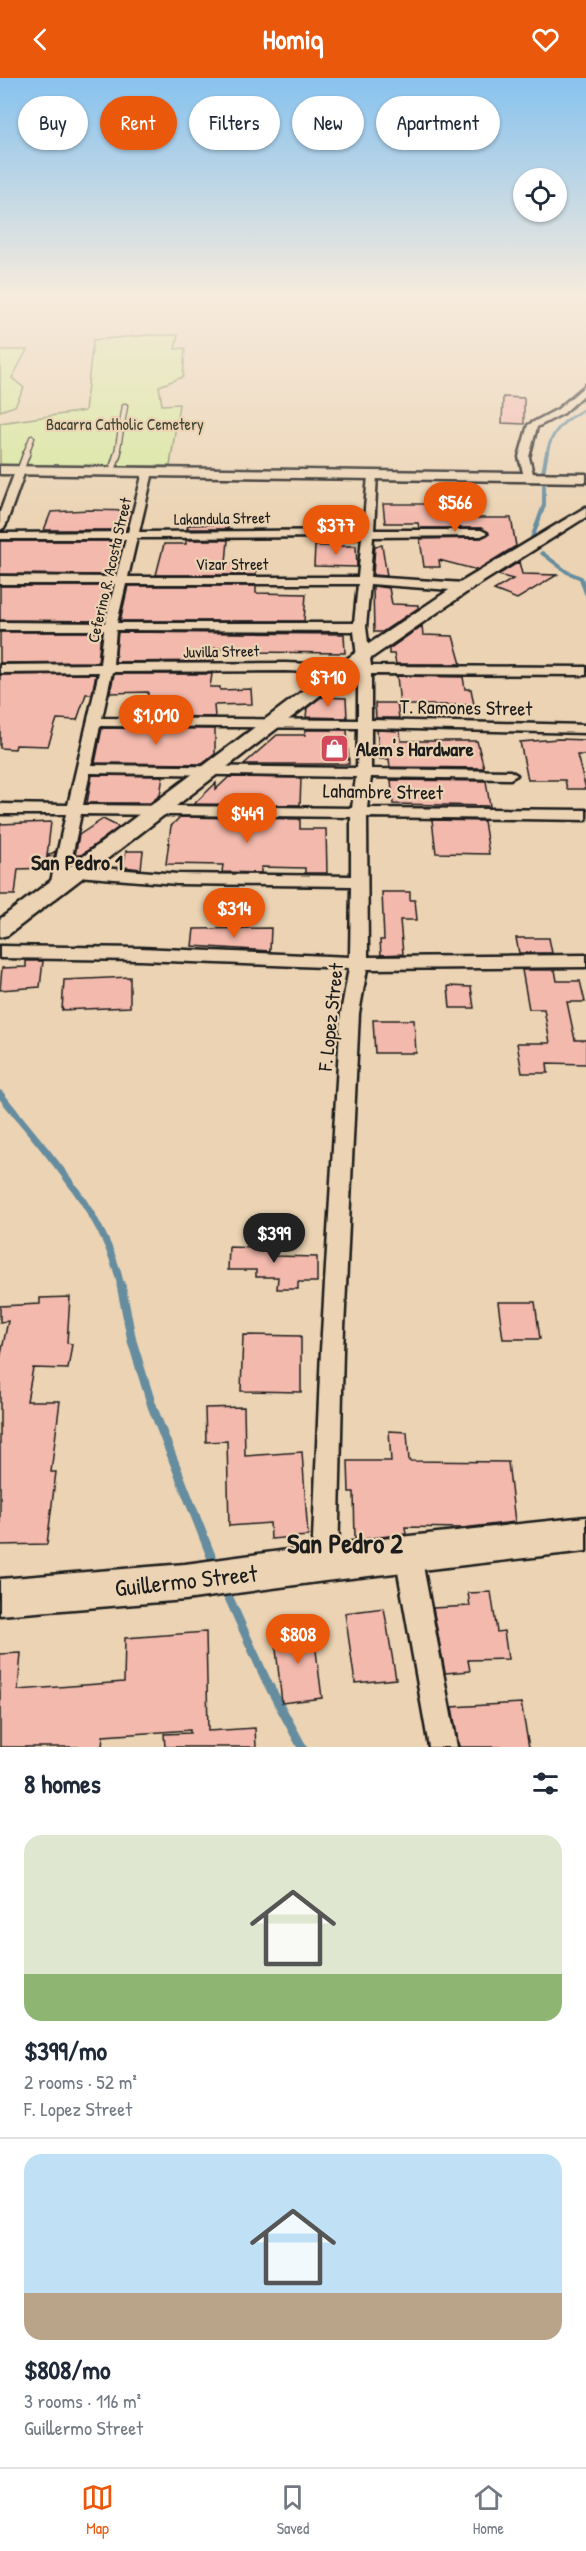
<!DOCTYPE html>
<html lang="en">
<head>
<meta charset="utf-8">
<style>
	:root { --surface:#fff; --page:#f2f2f3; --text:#1f2937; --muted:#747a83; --line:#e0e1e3; --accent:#ea580c }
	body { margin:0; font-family:"Patrick Hand",sans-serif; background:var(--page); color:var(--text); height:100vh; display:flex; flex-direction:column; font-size:22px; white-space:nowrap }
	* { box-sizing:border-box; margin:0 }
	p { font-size:20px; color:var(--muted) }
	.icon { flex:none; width:33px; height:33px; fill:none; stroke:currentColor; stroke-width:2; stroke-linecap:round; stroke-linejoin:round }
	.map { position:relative; height:1669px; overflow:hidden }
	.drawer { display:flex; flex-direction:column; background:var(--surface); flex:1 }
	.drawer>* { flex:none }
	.guide { position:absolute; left:18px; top:18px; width:550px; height:54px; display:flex; gap:12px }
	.controls { position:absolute; left:513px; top:90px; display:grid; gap:12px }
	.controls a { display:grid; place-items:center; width:54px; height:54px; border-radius:50%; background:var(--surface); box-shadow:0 2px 4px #0004; font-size:30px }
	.price { position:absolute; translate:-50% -51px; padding:0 14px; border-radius:21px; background:var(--accent); color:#fff; font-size:20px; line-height:39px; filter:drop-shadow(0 2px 3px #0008) }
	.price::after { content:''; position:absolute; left:50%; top:36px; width:18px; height:14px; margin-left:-9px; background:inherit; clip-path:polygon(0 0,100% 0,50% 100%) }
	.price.active { background:#222; color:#fff }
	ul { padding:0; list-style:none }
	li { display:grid; align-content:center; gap:12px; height:318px; padding:0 24px }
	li+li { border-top:2px solid var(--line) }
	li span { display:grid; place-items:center; height:186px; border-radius:18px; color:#555 }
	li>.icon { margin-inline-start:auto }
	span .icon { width:108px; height:108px; fill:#fffc; stroke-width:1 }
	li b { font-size:26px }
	h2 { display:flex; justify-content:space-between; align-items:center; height:72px; padding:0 24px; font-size:26px }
	.pill { padding:0 21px; border-radius:27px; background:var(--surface); box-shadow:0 2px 4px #0004; font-size:21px; line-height:54px }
	.pill.active { background:var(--accent); color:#fff }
	header { display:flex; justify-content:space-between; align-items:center; height:78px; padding:0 24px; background:var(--accent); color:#fff; font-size:27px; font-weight:800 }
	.tabs { display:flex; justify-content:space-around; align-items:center; height:84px; border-top:2px solid var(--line); background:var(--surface); font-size:16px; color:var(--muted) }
	.tabs a { display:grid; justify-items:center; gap:3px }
	.tabs .active { color:var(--accent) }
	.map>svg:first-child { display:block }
	.green { fill:#d6e79b; stroke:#79825c; stroke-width:1.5 }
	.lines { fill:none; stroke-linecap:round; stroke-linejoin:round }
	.stream-far3 { stroke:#658d9f; stroke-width:3 }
	.stream-far2 { stroke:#658d9f; stroke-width:4 }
	.stream-far1 { stroke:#658d9f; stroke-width:7 }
	.stream { stroke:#658d9f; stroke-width:9 }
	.building { fill:#f3b9ad; stroke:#1c1c1c; stroke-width:1.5 }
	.lane-far1-casing { stroke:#1c1c1c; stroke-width:7 }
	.lane-casing { stroke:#1c1c1c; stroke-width:9 }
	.street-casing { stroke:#1c1c1c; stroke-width:5 }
	.secondary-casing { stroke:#1c1c1c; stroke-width:5 }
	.lane-far1 { stroke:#ebd3b3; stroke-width:4.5 }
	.lane { stroke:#ebd3b3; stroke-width:6 }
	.street { fill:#ebd3b3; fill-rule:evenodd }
	.secondary { fill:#ebd3b3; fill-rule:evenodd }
	.labels { text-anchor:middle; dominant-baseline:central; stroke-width:4.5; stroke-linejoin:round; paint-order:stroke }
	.far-park-label { font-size:16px; fill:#414535; stroke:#ebd3b3 }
	.far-street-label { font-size:16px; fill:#1c1c1c; stroke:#ebd3b3 }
	.street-label { font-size:20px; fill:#1c1c1c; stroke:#ebd3b3 }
	.poi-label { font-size:20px; font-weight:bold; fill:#1c1c1c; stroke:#ebd3b3; text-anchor:start }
	.quarter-label { font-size:22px; font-weight:bold; fill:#1c1c1c; stroke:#ebd3b3 }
	.near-street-label { font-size:24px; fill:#1c1c1c; stroke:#ebd3b3 }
	.near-quarter-label { font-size:27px; font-weight:bold; fill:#1c1c1c; stroke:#ebd3b3 }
</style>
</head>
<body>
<header><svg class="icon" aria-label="back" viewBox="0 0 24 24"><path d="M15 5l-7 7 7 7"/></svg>Homiq<svg class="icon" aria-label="heart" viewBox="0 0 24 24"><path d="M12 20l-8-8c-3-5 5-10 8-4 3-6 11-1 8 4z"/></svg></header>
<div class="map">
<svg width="586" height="1669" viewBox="0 0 586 1669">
	<rect width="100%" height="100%" fill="#ebd3b3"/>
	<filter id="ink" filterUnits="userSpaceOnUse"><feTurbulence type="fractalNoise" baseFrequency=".0167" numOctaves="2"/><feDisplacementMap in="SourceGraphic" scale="12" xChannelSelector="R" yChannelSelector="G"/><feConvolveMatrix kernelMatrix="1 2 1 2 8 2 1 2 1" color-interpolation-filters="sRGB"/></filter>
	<g filter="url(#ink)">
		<path class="green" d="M149,257H178L175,271L185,270L183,299L159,308L162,327L179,326L170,388L0,387V345L85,333L93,262Z
			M0,272H27L12,300L24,310L15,328L0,333Z"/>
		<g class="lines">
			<path class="stream-far3" d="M547,375C552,351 565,342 586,330"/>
			<path class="stream-far2" d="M543,395L547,374
				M531,463L544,427V401
				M542,475L567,494L581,500L586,515"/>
			<path class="stream-far1" d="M0,1016C45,1074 105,1134 121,1208"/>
			<path class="stream" d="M121,1207L132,1263L152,1328L215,1488
				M225,1511L266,1602L302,1669"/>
		</g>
		<path class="building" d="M503,319L524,320V346L502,345Z
			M431,419H450L451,426H469L471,440H511L516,468L477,492L439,482L440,489H424L420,461L481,460L489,456L481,450H419L418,445H385L383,426H432Z
			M89,432L131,433L126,452H44L51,434Z
			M228,446V451H187L188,447Z
			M186,462H228L226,485L256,487V497H156L164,466H186Z
			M0,463H118L113,497L0,496Z
			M382,467L387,498L373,497L375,468Z
			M315,468H356L357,489L314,488Z
			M519,484L522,496L557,497L517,521L494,512L513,501L498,497Z
			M0,508H112L103,543L0,542Z
			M128,508H256V515L306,516L304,543H120Z
			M373,508L389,510L392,526L418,527V530L382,554H374Z
			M422,548L423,557L453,558L461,586H396L394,576H389V571Z
			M0,554H101L98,584L0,585Z
			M118,554L344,556L345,575L247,574L248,571L215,570L214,583L115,584Z
			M96,596L92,616H86L77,642L57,641L48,668L16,667L15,671L0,670V597Z
			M114,596H212L210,609H220V612L251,611L252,626L214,627L215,639L147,638L148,614L110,615Z
			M397,598L463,599L465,611H471L474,627H400Z
			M321,619L346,620L347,640L306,639L307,630Z
			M375,625H397L399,640H376Z
			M102,650L215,651V676L202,686L95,685Z
			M305,652H347L349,686H244L277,657H305Z
			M377,652L400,653L401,663H477L484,690L390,689L389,681H380Z
			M558,661L586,662V677H577L586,711H567L565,702H528L520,664Z
			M92,697L163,698L160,717L150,725H87Z
			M229,699L301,700L300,727L194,726L216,705V711Z
			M391,702L486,703L490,728L393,726Z
			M180,739L300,741V751H326L327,795H305V790L261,789V795L222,794L223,787L166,786L171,748Z
			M103,741L119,749L81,777H75L79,757Z
			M432,742L484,743L489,776L436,775Z
			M51,744L47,778L56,773L54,778L47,779L46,790L18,791L15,817H0V746Z
			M126,773H143L141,791L123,789Z
			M382,814H410V822H415L417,842H400L403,876L381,877L380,862H384Z
			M271,850L270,873L192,868L194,851Z
			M516,860H549L552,875H519Z
			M26,883H43L40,909L0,912L2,890L26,889Z
			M522,892H555L557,903H580L585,924H567L575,962H586V986L547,985L548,995H522L517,965H550L544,931H529Z
			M130,899V929L62,932L64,902Z
			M448,908L471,909L474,930H450Z
			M373,942H414L416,975H375Z
			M258,1160H276V1178L317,1179V1204H298V1211H277L278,1199H256V1192H228L229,1169L257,1170Z
			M70,1219L67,1265L72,1266L68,1291L33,1290L27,1323H60L51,1394H56L47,1466L0,1467V1281L8,1243L0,1244V1228L40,1226V1220Z
			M498,1224H535L540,1261H503Z
			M243,1257L301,1258V1314L241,1313Z
			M244,1329L245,1378L302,1374L308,1458L271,1461L270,1445L229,1448L227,1363L206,1364L205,1330Z
			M389,1353L407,1354L409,1383L508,1384L515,1444L462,1450L405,1449L406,1456L355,1462L354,1414H349L348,1383H391Z
			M491,1514L497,1554L504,1553L508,1581L468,1582L470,1593L445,1595L433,1530L470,1528L468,1515Z
			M384,1530L396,1601L355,1605L345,1535Z
			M313,1549L322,1620L282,1625L274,1553Z
			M206,1554L208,1653L255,1650L256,1669H165L164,1656L190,1655V1652L103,1658L102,1669H0V1576L21,1575L18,1612L124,1604L125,1560Z
			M521,1625L529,1669H459L452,1629Z"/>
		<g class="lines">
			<defs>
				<path id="lane-far1" d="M26,375L32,360
					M117,375L125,328"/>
				<path id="lane" d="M20,393L27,374
					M112,393L118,374"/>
				<path id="street" d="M586,307V315L564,335L537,349L529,379L534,400L525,402L519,379L528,347L558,331Z
					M16,391L25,393L5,449L0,452V434Z
					M148,391L153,394L139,454L363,452L368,398L377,396L374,452H481L487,455L481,458L373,459L370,499L464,505L470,509L464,513L370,506L366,549L371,588L586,589V597L371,596V642L586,647V655L371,650V691L510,693L517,697L510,701L371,699L367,730L586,732V742L367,739L368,879L586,877V889L367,891L359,935L343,1272L338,1485L334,1494L325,1498L316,1494L312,1485L321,1272L341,935L349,890L140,882L0,880V868L140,870L350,879L351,808L177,806L77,798L69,793L66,808L58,813L50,808L66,736H0V726L68,727L99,594L0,595V587L100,586L104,552H0V544L105,545L115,506H0V498L116,499L126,461H0V455L128,454L143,394ZM362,459L358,499H128L137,460ZM126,506H358L354,545H117ZM116,552L354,553L358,588L285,585L113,586ZM285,593L358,596V642L102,640L112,594ZM100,648L358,650L357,690L92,687ZM90,695L356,699L352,730L83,727ZM81,736L351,739V798L177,796L77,788L69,793Z
					M408,1464L417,1468L421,1477L457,1669H429L395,1477L399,1468Z"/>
				<path id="secondary" d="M0,388L586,396V404L0,396Z
					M586,429V439L470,512L348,596L8,857L0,859V841L336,588L458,506Z
					M586,1439V1473L325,1503L185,1522L0,1537V1501L185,1486L325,1467Z"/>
			</defs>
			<use href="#lane-far1" class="lane-far1-casing"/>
			<use href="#lane" class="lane-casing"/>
			<use href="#street" class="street-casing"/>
			<use href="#secondary" class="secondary-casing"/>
			<use href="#lane-far1" class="lane-far1"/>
			<use href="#lane" class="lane"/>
			<use href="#street" class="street"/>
			<use href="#secondary" class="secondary"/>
		</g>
	</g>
	<linearGradient id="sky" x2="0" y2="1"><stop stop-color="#87c2ee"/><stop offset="0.48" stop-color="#f6ebdd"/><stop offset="1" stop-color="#f6ebdd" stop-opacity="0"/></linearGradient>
	<rect width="586" height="449" fill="url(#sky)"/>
	<defs>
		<symbol id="shop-square" viewBox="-11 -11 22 22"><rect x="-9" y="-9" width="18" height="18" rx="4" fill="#d1495b" stroke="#ebd3b3"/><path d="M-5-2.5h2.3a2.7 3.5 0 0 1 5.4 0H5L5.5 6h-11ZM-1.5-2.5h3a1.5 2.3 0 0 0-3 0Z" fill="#fff"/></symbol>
	</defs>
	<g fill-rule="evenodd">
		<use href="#shop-square" x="318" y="654" width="33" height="33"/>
	</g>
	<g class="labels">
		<g class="far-park-label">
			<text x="125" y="346">Bacarra Catholic Cemetery</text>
		</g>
		<g class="far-street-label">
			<text transform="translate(222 440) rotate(-1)">Lakandula Street</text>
			<text x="232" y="486">Vizar Street</text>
			<text transform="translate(109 492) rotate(-77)">Ceferino R. Acosta Street</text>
			<text transform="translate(221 573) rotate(-1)">Juvilla Street</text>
		</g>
		<g class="street-label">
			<text transform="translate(466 629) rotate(1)">T. Ramones Street</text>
			<text transform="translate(383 713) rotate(1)">Lahambre Street</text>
			<text transform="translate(330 939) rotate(-84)">F. Lopez Street</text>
		</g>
		<g class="poi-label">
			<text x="356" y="670">Alem's Hardware</text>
		</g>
		<g class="quarter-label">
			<text x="77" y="784">San Pedro 1</text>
		</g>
		<g class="near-street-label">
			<text transform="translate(186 1502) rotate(-6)">Guillermo Street</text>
		</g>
		<g class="near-quarter-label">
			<text x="345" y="1465">San Pedro 2</text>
		</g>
	</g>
</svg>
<div class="controls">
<a><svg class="icon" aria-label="locate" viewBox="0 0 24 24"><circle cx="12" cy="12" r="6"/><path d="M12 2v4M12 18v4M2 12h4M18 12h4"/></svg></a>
</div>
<b class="price" style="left:455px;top:455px">$566</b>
<b class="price" style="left:336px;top:478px">$377</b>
<b class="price" style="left:328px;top:630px">$710</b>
<b class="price" style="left:156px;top:668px">$1,010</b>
<b class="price" style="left:247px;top:766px">$449</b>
<b class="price" style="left:234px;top:861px">$314</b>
<b class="price active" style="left:274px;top:1186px">$399</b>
<b class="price" style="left:298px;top:1587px">$808</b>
<div class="guide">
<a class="pill">Buy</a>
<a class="pill active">Rent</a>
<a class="pill">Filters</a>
<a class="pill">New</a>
<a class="pill">Apartment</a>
</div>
</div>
<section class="drawer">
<h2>8 homes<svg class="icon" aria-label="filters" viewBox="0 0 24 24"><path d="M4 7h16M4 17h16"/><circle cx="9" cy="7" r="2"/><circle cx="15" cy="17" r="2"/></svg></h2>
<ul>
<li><span style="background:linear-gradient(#dfe7d0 75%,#8fb573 0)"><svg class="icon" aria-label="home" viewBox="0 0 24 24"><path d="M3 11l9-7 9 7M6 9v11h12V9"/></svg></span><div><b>$399/mo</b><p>2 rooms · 52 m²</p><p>F. Lopez Street</p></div></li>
<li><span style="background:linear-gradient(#bfe0f5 75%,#b9a48a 0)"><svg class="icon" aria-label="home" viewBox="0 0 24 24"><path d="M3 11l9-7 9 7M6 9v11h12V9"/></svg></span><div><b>$808/mo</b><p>3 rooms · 116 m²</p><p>Guillermo Street</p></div></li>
</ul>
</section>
<nav class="tabs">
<a class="active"><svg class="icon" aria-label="map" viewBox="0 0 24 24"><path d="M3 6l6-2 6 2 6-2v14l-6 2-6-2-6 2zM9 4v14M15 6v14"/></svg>Map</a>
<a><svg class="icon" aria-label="saved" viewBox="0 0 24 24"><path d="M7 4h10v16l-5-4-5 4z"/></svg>Saved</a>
<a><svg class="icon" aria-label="home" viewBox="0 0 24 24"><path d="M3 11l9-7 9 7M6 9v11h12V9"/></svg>Home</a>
</nav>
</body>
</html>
